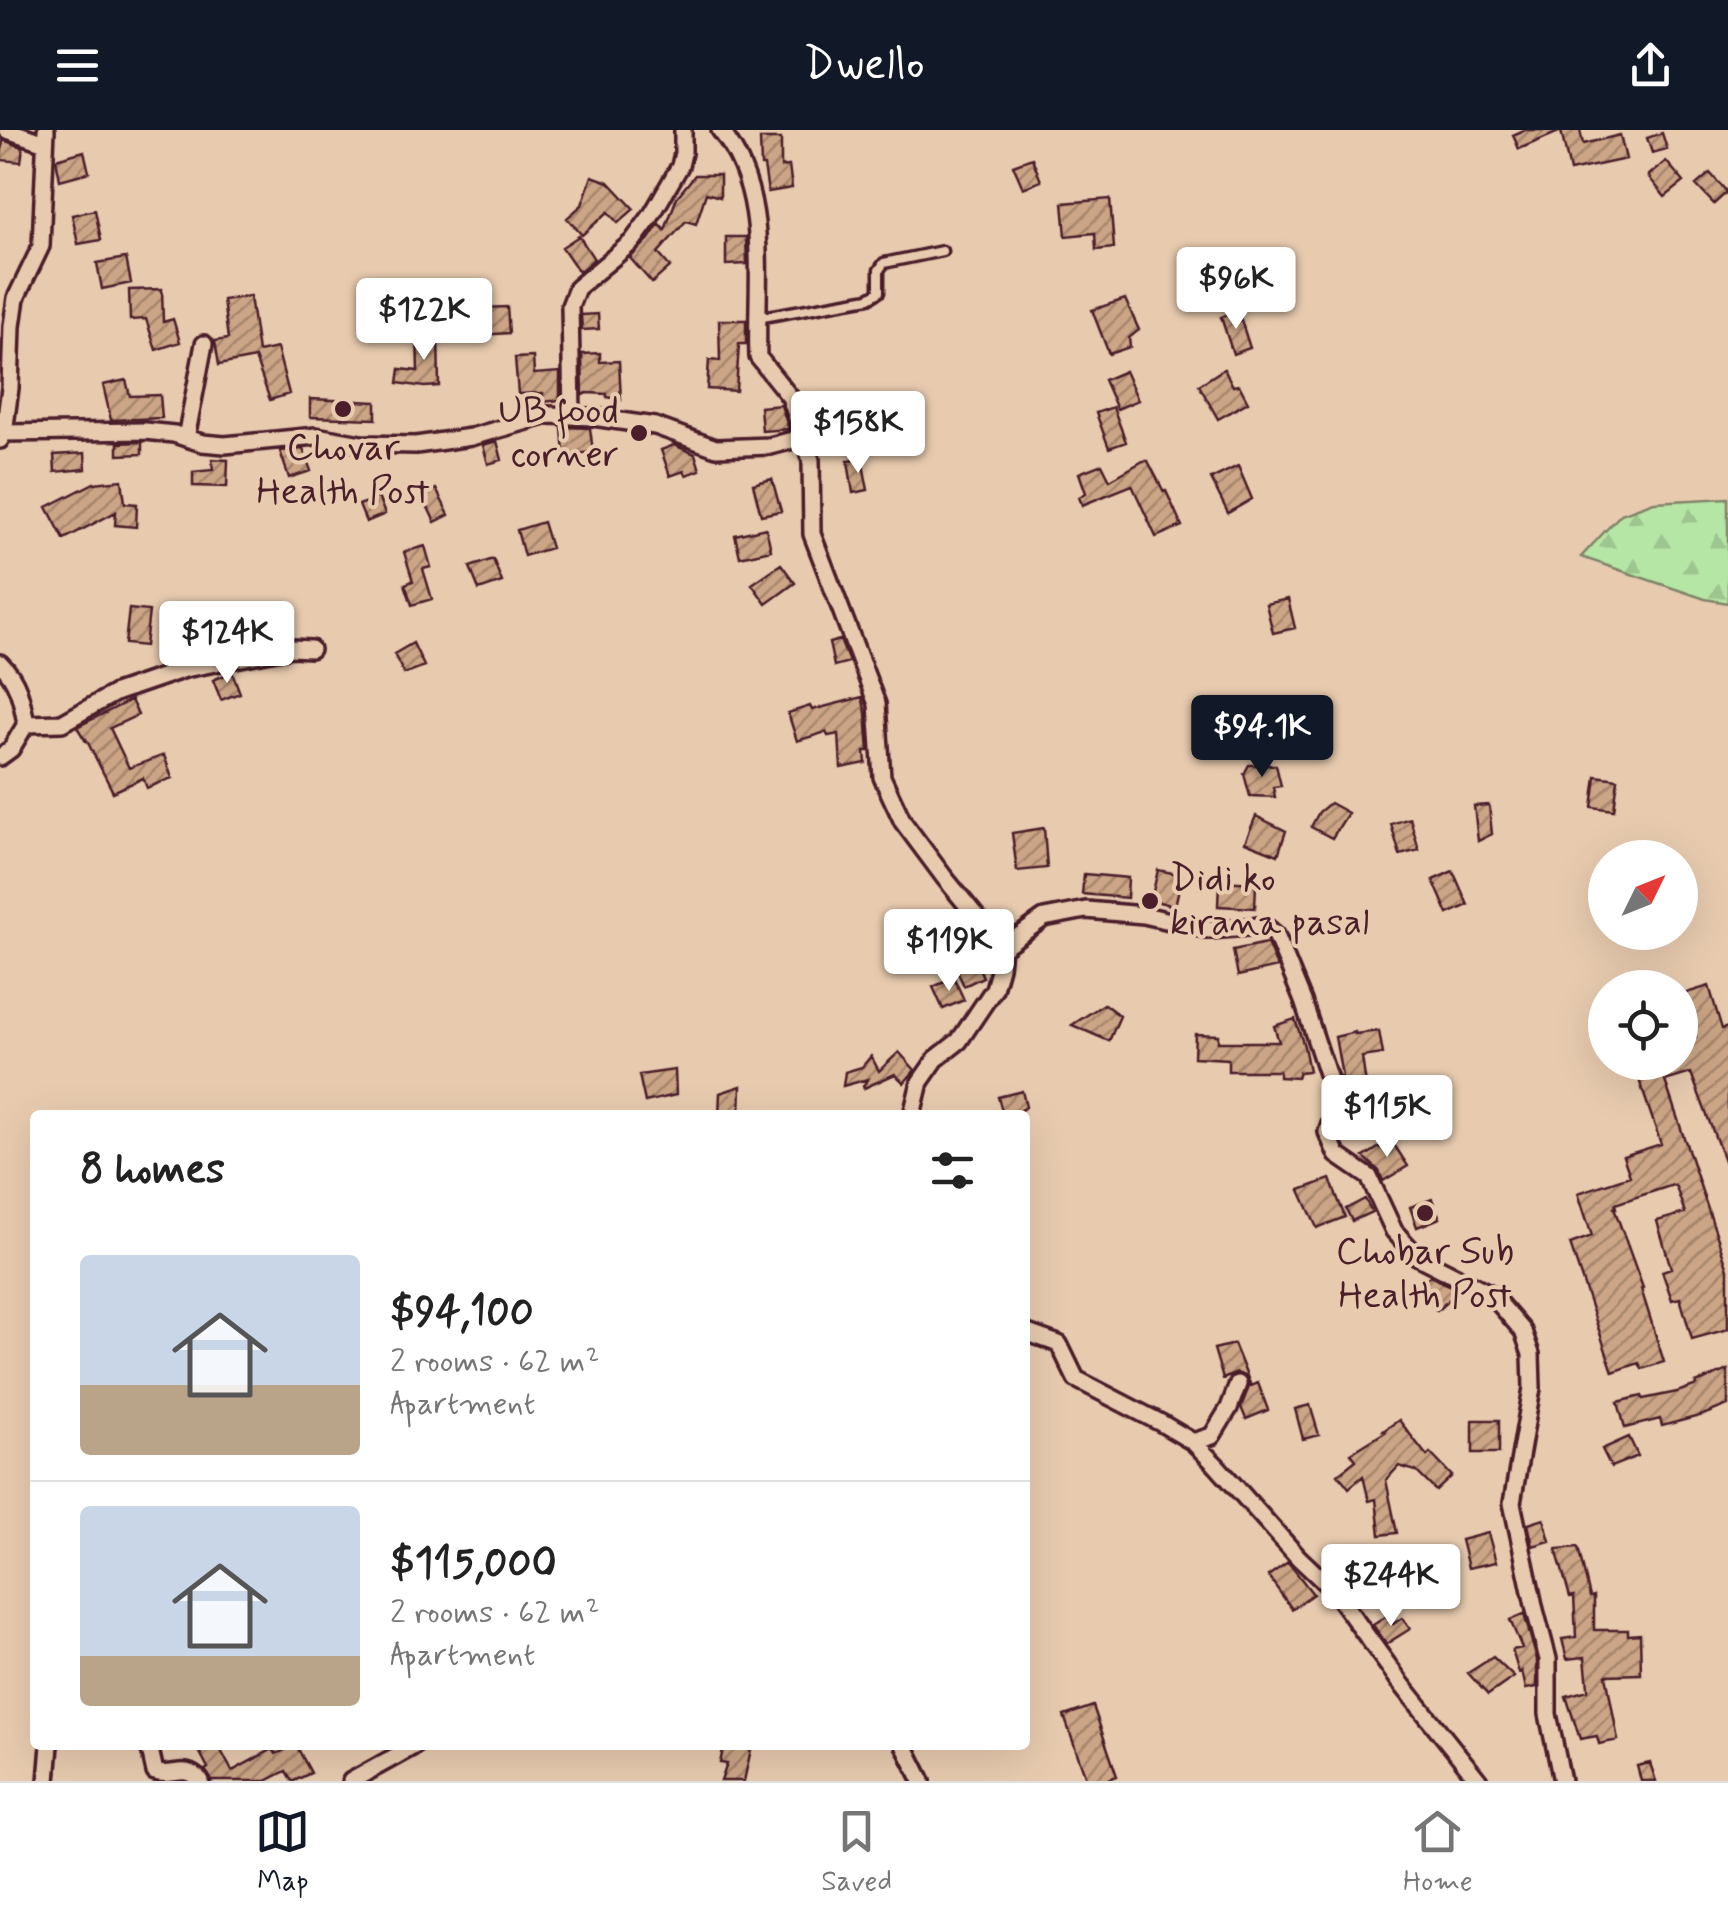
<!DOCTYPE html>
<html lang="en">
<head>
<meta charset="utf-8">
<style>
	:root { --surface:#fff; --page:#f2f2f2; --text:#222; --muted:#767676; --line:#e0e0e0; --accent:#111827 }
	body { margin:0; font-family:Mynerve,sans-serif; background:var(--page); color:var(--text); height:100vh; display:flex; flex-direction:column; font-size:38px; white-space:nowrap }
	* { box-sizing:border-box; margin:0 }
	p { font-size:32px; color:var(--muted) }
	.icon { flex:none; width:55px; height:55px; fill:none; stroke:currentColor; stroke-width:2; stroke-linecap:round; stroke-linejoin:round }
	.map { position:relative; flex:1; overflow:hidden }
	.drawer { position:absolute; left:30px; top:980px; width:1000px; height:640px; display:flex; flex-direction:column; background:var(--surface); border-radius:10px; box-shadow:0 10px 40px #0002 }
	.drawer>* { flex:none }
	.needle { width:65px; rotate:47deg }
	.fabs { position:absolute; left:1588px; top:710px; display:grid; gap:20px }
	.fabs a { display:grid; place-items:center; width:110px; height:110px; border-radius:50%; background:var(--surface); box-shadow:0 10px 40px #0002; font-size:50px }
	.price { position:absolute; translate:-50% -85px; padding:0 22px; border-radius:10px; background:#fff; color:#222; font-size:32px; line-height:65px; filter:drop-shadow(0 2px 5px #0008) }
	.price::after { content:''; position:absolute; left:50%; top:60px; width:30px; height:22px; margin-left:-15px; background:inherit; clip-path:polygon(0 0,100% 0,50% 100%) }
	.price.on { background:var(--accent); color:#fff }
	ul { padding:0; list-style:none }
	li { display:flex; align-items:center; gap:30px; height:250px; padding:0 50px }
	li+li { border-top:2px solid var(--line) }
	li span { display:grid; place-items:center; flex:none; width:280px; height:200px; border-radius:10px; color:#555 }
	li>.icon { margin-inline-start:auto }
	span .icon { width:120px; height:120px; fill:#fffc; stroke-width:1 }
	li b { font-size:42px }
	h2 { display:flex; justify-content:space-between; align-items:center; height:120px; padding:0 50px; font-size:42px }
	header { display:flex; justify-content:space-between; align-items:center; height:130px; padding:0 50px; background:var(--accent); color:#fff; font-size:45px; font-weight:600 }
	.menu { display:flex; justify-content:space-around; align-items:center; height:140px; border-top:2px solid var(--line); background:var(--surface); font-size:28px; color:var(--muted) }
	.menu a { display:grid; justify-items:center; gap:5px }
	.menu .on { color:var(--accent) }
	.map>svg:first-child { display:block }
	.forest { fill:url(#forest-firs); stroke:#808268; stroke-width:2.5 }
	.building { fill:url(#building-hatch); stroke:#4a1f2b; stroke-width:2.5 }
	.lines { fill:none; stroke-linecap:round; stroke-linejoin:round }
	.lane-casing { stroke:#4a1f2b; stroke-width:15 }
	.street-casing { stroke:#4a1f2b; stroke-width:22 }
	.lane { stroke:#e8cbaf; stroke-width:8 }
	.street { stroke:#e8cbaf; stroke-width:15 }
	.poi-dot { fill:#4a1f2b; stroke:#e8cbaf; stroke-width:4 }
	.labels { text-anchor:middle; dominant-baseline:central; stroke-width:8; stroke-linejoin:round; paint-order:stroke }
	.poi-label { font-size:38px; fill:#4a1f2b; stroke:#e8cbaf }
</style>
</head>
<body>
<header><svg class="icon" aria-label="menu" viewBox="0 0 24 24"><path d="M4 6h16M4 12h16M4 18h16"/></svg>Dwello<svg class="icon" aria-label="share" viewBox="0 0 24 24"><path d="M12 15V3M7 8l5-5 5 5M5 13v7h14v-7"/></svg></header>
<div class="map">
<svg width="1728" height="1651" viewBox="0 0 1728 1651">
	<defs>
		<pattern id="forest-firs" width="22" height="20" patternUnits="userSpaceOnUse" patternTransform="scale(2.5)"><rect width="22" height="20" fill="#b5e6a6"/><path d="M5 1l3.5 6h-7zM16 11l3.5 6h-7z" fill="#9dc58f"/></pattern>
		<pattern id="building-hatch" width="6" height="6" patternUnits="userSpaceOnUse" patternTransform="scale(2.5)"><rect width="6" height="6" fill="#cba585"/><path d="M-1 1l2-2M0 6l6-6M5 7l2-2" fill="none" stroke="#a7866d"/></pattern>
	</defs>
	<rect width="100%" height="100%" fill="#e8cbaf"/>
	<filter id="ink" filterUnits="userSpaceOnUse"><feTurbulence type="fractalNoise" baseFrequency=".01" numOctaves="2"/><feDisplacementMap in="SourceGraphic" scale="20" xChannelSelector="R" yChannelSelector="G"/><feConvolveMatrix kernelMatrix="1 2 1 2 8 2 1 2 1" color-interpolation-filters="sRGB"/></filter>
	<g filter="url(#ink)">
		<path class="forest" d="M1728,368V473L1705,469L1581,427L1621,384L1654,372Z"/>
		<path class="building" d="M1524,0H1580L1583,14L1620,5L1626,29L1570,41L1561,1L1519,19L1513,5Z
			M1662,3L1667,19L1652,23L1647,8Z
			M760,9H781V37L789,36L792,58L768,62L764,36H761Z
			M3,10L23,17L21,32L1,30Z
			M84,21L89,42L60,50L56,29Z
			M1032,28L1041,51L1023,58L1013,35Z
			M1666,31L1684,52L1665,67L1648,46Z
			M1710,43L1727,62L1714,74L1696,55Z
			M695,45H720V67L706,63L696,94L686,91L658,123L670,137L652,153L630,128L649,109L659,94L665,100L677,67Z
			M592,46L609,52L634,79L618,93L608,82L582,105L567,88L582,75Z
			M1110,69L1114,118L1096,120L1095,103L1066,106L1063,73Z
			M95,80L101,110L78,114L72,85Z
			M579,106L594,129L579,142L562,117Z
			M726,107H746L747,134L726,135Z
			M126,128L131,153L102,159L97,133Z
			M162,159L163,192L173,189L180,212L156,220L146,189L130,190L129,160Z
			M250,166L258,222L277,218L289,264L270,270L255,228L219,235L215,211L228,209L223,170Z
			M1125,169L1139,200L1129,208L1130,217L1109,224L1092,180Z
			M507,177L509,203L481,205L480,178Z
			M1238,181L1250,218L1233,224L1221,187Z
			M598,184L599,199L582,200L581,185Z
			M719,190H746V214H739L736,261L707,259L709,230L720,231Z
			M417,203H438L439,256L424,257L398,253L400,239L418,241Z
			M600,223V232L619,231L621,270L607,267V264L587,263L583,265L582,224Z
			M533,227L534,244L560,242V270L543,272V263L518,264L515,228Z
			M1224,239L1233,256L1239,255L1248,272L1218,289L1199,255Z
			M1125,241L1138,270L1117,279L1104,250Z
			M126,250L130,266L160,265L162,288L111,290L103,255Z
			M310,269L376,272V289L310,287Z
			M843,274L842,280L880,277L886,296L843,303L816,296L817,278L823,275Z
			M781,275L789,299L762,301L760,277Z
			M1113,277L1126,312L1109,318L1096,283Z
			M562,297L590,298L593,322L564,325Z
			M497,311L502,330L488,334L483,315Z
			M142,312V324L118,325V313Z
			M674,315L695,324L700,340L686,345L684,341L670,346L661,320Z
			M303,319L311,341L289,348L280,321Z
			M85,323L86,339L55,342L54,325Z
			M212,329L228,330L227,357L193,356V342L213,340Z
			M862,329L868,360L853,363L848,331Z
			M1143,331H1148L1164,362L1166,361L1182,396L1156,407L1132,355L1082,375L1079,367L1086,363L1079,343L1102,334L1110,350Z
			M1238,336L1252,369L1228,383L1211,349Z
			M772,349L781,381L761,385L753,354Z
			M122,350L125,373L137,374L136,397L115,395L116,382L64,409L47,377L94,353Z
			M436,359L449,385L435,392L422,365Z
			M378,367L385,384L366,392L359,375Z
			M543,392L551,418L524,426L517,400Z
			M766,398L771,420L740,427L735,405Z
			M425,416L431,437L423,439L432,469L412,475L405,454L413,451L404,422Z
			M493,429L502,452L479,460L470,437Z
			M781,434L795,453L766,474L752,454Z
			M1288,469L1295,498L1273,503L1266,474Z
			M129,479L149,481L145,516L125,514Z
			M168,499H197L198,525L169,529Z
			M840,510L849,532L834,536L829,513Z
			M413,513L424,536L404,544L394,524Z
			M232,542L240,563L221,570L213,550Z
			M862,567L866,583L869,621H865L866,633L841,638L839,604L828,606L826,602L797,611L788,583L810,576L812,580Z
			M131,570L138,585L110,598L129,638L164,625L172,648L147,658L143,648L113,662L86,609L85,610L77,597Z
			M1249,635H1276L1281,656L1273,657L1275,667L1250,666L1244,644Z
			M1596,646L1618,649L1614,680L1592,677Z
			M1330,673L1348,683L1332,708L1311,697L1319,682Z
			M1489,675L1492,704L1478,711L1474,676Z
			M1256,686L1286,701L1278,725L1245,712Z
			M1410,688L1419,720L1400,725L1391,694Z
			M1044,698L1047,738L1017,741L1012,703Z
			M1158,740L1182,745L1175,776L1151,770Z
			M1453,741L1468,775L1448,784L1433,750Z
			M1084,744L1128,748L1127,768L1082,764Z
			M1219,751L1256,753L1255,778L1218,776Z
			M954,780L983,847L964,856L934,789Z
			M1267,813L1277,837L1238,846L1233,820Z
			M954,848L964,870L943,879L933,857Z
			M1709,856L1722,899L1728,897V1041L1691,943L1665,951L1728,1139V1199L1692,1209L1680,1168L1672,1170L1662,1141L1671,1138L1657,1091L1685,1083L1676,1057L1673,1055L1615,1074L1616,1078H1614L1643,1158L1641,1159L1664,1232L1642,1239L1639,1233L1613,1242L1570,1114L1592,1106L1578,1063L1630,1046L1623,1026L1661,1014L1633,932H1680V912L1696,907L1683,864Z
			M1104,874L1120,886L1109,911L1072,895Z
			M1295,889L1304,916L1309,941L1299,942L1297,948L1279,947V941H1228V929L1194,927L1195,904L1218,905V912H1279L1274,896Z
			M1379,901L1383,924L1362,927L1367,962L1398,957L1403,982L1376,986L1374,974L1348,977L1340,947L1342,946L1335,907L1355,902V904Z
			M899,922L915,940L904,953L895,944L864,958L863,956L868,949L843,956L845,942L862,937L871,926L879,941Z
			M675,940L676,965L645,972L639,945Z
			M741,956L740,985H719L720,963Z
			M1022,961L1026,977L1013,985H1003L998,967Z
			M1391,1010L1408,1036L1383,1051L1379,1041L1364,1027Z
			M1330,1049L1345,1087L1317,1098L1300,1060Z
			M1365,1069L1372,1082L1352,1091L1346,1079Z
			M1432,1069L1440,1088L1417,1097L1410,1077Z
			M1430,1146L1449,1155L1456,1163L1437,1181L1416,1156Z
			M1234,1214L1251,1256L1258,1253L1268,1280L1246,1289L1241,1277L1249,1257L1247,1248L1237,1243L1223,1249L1214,1219Z
			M1728,1240V1275L1703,1285L1662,1296L1660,1289L1625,1298L1618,1272L1642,1266L1643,1269L1677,1262L1697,1255L1696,1253Z
			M1310,1275L1319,1305L1303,1309L1295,1279Z
			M1399,1290L1427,1326L1430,1323L1452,1346L1436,1361L1416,1341L1399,1336L1386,1350L1397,1403L1380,1405L1376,1369L1369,1371L1363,1346L1349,1358L1338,1344L1356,1330L1351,1323L1385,1302L1383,1301Z
			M1473,1290H1499V1323H1473Z
			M1629,1307L1638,1326L1611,1337L1602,1319Z
			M1544,1389L1550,1411L1533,1416L1528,1394Z
			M1488,1403L1496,1432L1468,1438L1461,1410Z
			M1578,1417L1590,1467L1594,1466V1500H1628V1505L1640,1504L1641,1544L1606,1545L1618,1610L1599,1614L1597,1606L1580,1609L1566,1566L1588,1560V1557L1585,1527L1567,1529L1562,1509L1576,1507L1574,1466L1570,1467L1556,1419Z
			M1288,1432L1313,1464L1292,1479L1268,1446Z
			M1524,1484L1537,1530V1557L1526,1559L1522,1541L1519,1543L1512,1520L1522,1518L1510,1490Z
			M1387,1486L1393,1494L1402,1488L1410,1499L1386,1514L1373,1495Z
			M1493,1527L1514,1547L1488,1565L1468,1543Z
			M1093,1576L1117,1646L1104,1651H1087L1064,1586Z
			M196,1615H218L232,1641L273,1619L276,1624L296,1615L311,1643L294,1651H292L286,1641L266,1651H212L205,1640L208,1638Z
			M724,1615H752L744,1651H721L727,1634L720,1633Z
			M1650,1633L1656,1651H1641L1637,1636Z"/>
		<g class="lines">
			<defs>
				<path id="lane" d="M757,188L869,168L879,162V140L884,133L942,121"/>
				<path id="street" d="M7,0L45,13
					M720,0C772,63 755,152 758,227L790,267L811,330L812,404L877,574L882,647L903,692L944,747L1002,818L1000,837L994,859L959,911L936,929L920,952L912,985
					M572,286L570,176L577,158L632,112L651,86L680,36L683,23V0
					M4,303L10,258L12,196L16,168L41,116L46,0
					M186,308L204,214
					M0,310L4,303L145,301L174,304L202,313L225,315L316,306L361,314L416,315L471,307L549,285L593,287L655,296L716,318L770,316L804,307
					M0,533C18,550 22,570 26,594L11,619L0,627
					M26,594L62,593L115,563L185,539L292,518L311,519
					M1002,818L1044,788L1086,780L1144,785L1209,800L1260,796L1269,799L1276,805L1303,871L1337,974L1327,1002L1337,1025L1369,1047L1394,1101L1418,1127L1491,1164L1523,1201L1531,1224L1532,1258L1512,1373L1535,1480L1548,1529V1584L1562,1651
					M1025,1202L1059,1214L1076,1249L1161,1293L1193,1312L1212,1306L1229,1278L1238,1254
					M1193,1312L1216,1335L1299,1428L1335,1462L1400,1552L1479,1651
					M149,1615L155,1642C174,1649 183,1632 201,1651
					M904,1615L922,1651
					M47,1651L50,1615
					M351,1651L416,1615"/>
			</defs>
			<use href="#lane" class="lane-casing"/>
			<use href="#street" class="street-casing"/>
			<use href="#lane" class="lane"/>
			<use href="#street" class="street"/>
		</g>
	</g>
	<g class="poi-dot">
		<circle cx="343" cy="279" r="10"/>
		<circle cx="639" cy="303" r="10"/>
		<circle cx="1150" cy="771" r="10"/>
		<circle cx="1425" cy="1083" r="10"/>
	</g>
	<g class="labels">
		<g class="poi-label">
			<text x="619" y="281" text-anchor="end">UB food<tspan x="619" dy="44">corner</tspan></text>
			<text x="343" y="318">Chovar<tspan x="343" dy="44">Health Post</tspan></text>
			<text x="1170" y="749" text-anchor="start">Didi ko<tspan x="1170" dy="44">kirana pasal</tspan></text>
			<text x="1425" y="1122">Chobar Sub<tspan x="1425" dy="44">Health Post</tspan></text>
		</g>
	</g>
</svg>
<div class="fabs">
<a><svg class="needle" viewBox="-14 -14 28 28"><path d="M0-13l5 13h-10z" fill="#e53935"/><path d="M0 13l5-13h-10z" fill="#767676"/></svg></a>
<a><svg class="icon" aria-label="locate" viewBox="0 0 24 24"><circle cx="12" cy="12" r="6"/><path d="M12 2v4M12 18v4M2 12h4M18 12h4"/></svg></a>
</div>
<b class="price" style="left:1236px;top:202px">$96K</b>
<b class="price" style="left:424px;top:233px">$122K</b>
<b class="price" style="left:858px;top:346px">$158K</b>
<b class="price" style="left:227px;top:556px">$124K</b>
<b class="price on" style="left:1262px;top:650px">$94.1K</b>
<b class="price" style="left:949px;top:864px">$119K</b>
<b class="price" style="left:1387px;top:1030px">$115K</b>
<b class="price" style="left:1391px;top:1499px">$244K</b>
<section class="drawer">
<h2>8 homes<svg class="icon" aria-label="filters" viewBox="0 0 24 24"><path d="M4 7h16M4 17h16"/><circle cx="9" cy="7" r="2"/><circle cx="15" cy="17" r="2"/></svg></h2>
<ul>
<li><span style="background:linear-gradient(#c9d6e8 65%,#b9a48a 0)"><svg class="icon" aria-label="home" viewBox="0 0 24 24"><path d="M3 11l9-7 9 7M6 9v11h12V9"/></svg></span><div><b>$94,100</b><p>2 rooms · 62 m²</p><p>Apartment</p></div></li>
<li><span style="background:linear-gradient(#c9d6e8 75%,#b9a48a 0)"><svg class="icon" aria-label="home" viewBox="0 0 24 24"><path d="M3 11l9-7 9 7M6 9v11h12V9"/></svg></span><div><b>$115,000</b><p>2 rooms · 62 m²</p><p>Apartment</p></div></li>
</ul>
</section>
</div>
<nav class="menu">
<a class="on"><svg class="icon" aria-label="map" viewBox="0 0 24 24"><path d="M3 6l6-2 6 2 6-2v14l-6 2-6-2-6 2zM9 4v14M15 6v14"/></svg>Map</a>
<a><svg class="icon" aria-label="saved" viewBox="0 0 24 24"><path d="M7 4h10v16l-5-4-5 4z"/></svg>Saved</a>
<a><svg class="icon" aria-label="home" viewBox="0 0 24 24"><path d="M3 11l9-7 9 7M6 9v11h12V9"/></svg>Home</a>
</nav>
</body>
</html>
